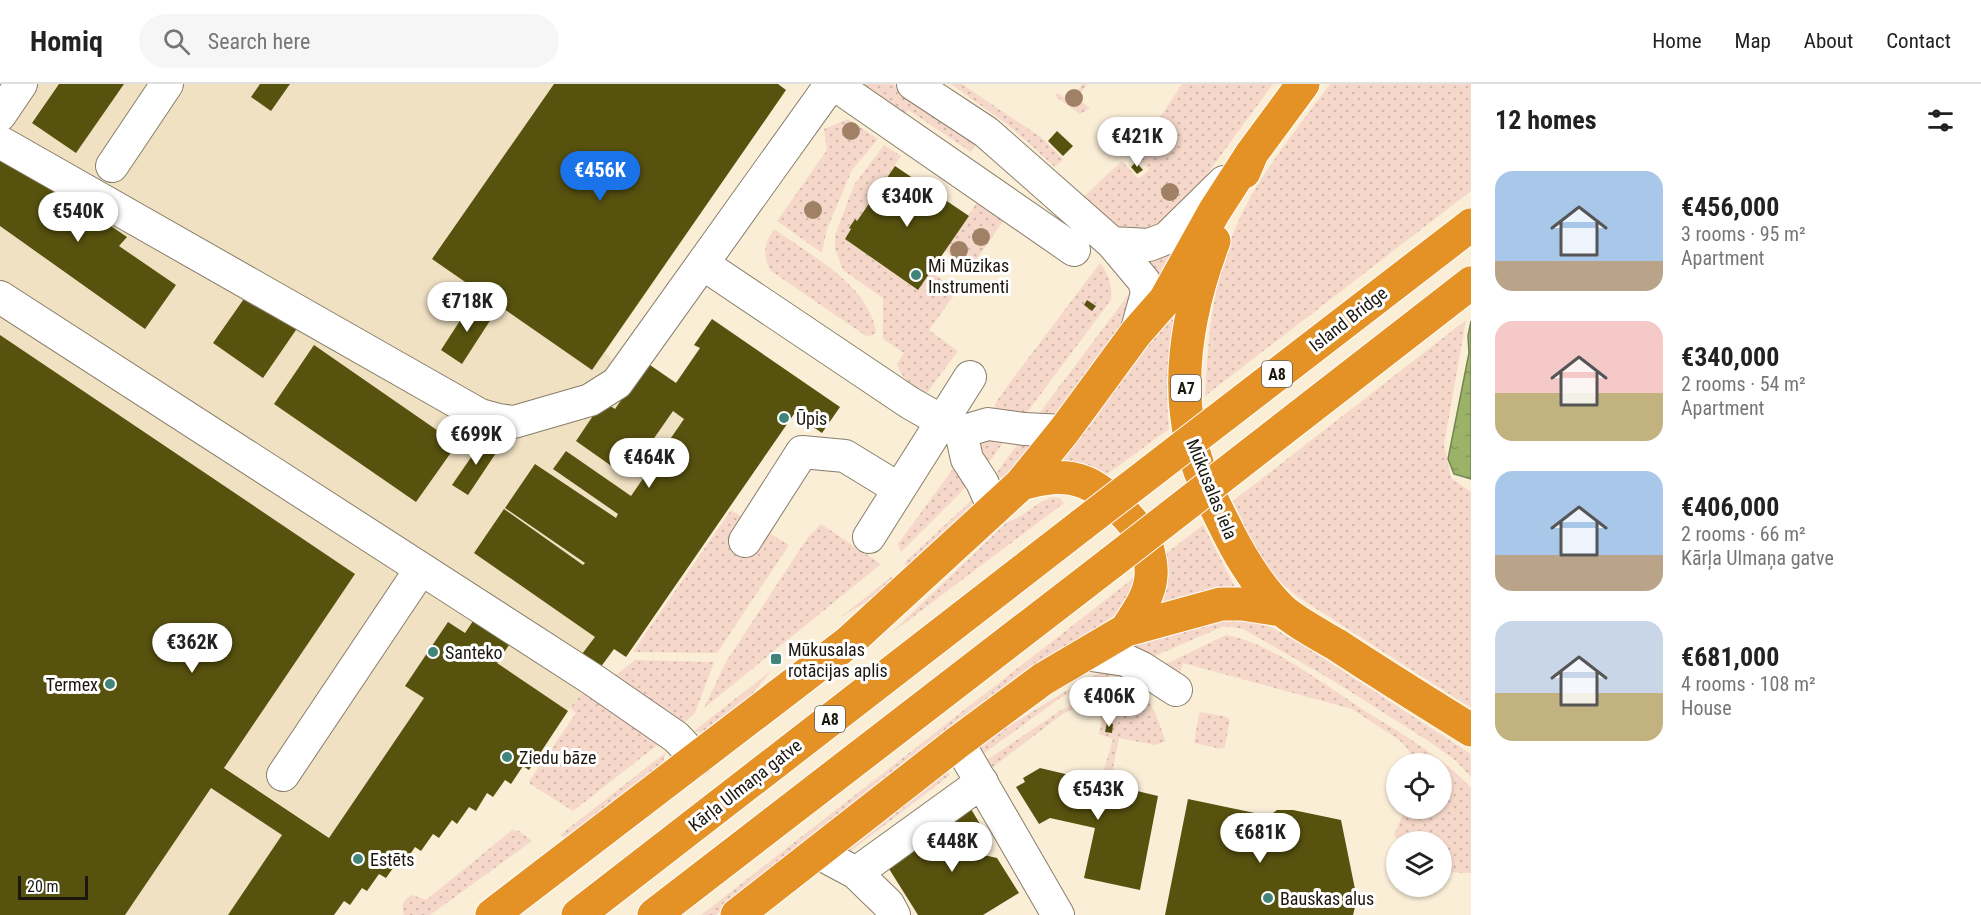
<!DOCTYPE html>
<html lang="en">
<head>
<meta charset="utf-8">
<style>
	:root { --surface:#fff; --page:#f6f6f6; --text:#222; --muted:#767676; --line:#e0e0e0; --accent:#1a73e8 }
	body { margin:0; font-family:"Roboto Condensed",sans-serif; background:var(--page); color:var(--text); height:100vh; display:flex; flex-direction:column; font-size:22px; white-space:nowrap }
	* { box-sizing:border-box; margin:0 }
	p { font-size:20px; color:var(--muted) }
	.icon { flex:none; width:33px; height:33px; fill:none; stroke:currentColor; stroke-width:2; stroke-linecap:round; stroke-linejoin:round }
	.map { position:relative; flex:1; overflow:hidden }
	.sheet { display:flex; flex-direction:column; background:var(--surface); width:510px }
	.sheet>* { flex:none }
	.controls { position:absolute; left:1386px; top:669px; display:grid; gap:12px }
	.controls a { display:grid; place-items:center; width:66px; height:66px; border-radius:50%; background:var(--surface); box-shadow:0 2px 4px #0004; font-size:30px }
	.scale { position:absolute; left:18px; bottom:15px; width:70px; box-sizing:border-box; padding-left:6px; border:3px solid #1c1810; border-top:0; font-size:16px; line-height:21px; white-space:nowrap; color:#1c1810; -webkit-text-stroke:4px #fff; paint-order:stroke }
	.price { position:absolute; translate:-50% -51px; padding:0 14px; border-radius:21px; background:#fff; color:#222; font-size:20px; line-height:39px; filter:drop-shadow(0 2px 3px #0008) }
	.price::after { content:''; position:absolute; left:50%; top:36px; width:18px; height:14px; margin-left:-9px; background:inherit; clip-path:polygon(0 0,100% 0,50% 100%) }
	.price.active { background:var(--accent); color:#fff }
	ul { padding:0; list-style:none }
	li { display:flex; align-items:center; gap:18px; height:150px; padding:0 24px }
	li span { display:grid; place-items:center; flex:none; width:168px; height:120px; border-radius:18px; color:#555 }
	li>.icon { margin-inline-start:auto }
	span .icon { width:72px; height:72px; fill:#fffc; stroke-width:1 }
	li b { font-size:26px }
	h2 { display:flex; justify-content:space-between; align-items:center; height:72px; padding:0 24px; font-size:26px }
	header { display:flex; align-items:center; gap:36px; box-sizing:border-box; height:84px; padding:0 30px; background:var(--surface); border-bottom:2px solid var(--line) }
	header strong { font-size:28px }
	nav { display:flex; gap:33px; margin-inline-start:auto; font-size:21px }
	.search { width:420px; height:54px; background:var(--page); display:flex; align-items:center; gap:15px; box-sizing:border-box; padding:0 21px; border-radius:33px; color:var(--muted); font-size:22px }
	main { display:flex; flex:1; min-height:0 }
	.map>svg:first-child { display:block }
	.built { fill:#f0e1c3 }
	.grass { fill:url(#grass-dots) }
	.water { fill:url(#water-ripples); stroke:#74844e; stroke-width:1.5 }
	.building { fill:#58520f }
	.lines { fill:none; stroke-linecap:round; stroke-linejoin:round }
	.minor-casing { stroke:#887e69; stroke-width:34 }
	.highway-casing { stroke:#fff; stroke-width:35 }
	.minor { stroke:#fff; stroke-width:32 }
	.highway { stroke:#e49126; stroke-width:33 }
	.highway-bridge-casing { stroke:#fff; stroke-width:35; stroke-linecap:butt }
	.highway-bridge { stroke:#e49126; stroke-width:33 }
	.tree { fill:#a08166 }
	.poi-dot { fill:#41857a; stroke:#fff; stroke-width:2 }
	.labels { text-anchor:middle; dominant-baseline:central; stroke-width:6; stroke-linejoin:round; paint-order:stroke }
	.shield { fill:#fff; stroke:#605d58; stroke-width:1.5 }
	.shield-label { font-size:16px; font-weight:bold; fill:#1c1810 }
	.poi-label { font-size:18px; fill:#1c1810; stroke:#fff; text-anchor:start }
	.street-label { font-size:18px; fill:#1c1810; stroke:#fff }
</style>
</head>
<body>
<header>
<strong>Homiq</strong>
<div class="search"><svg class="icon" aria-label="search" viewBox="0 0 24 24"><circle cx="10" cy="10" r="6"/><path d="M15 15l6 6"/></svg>Search here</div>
<nav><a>Home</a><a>Map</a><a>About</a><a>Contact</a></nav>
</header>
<main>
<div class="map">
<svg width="1471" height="831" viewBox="0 0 1471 831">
	<defs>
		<pattern id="grass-dots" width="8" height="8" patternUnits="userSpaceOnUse" patternTransform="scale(1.5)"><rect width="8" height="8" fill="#f6d8ca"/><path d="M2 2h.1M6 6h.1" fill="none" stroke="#d2b9ac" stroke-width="1.8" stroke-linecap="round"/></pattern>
		<pattern id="water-ripples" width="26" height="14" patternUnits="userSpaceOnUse" patternTransform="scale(1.5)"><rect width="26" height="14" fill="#9ab368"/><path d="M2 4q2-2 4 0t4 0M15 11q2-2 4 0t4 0" fill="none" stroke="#849959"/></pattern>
	</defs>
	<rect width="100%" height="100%" fill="#faeed7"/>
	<path class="built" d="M0,0H778L786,6L605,269L634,296L647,279L676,298L700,264L770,349L570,624L322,831H0Z"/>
	<path class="grass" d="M855,0H893L978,57L971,68L908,26L902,35Z
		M951,0H962L978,11L1042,54L1063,75L1055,83L1007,40Z
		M1082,0H1087L1077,15L1090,24L1080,30L1055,12L1057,9L1070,17Z
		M1182,0H1273L1170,141L1122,151L1081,115L1122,77L1138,95L1149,86L1133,68L1145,56Z
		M1330,0H1471V107L1205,312C1208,257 1212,201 1233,150C1255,94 1296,47 1330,0Z
		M848,35L878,55L852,86L827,145L822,169L777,137L827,66L824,45Z
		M884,61L901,72L857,137L854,136L849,143L851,145L845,155L917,206L931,188L957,207L929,246L958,267L926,310C913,301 901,295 897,280L904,269L883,255V214L843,186L835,165V151L854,101Z
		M981,112L1006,133L970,185L945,167Z
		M774,145C810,171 869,201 876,248L873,251L866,252L771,187C762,172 764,159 774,145Z
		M1181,157L1159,210L1141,173Z
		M1100,179C1108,188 1113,203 1111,216L1022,335L994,326L995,320L1008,301Z
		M1132,206L1128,237L1058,329L1052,333L1038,331Z
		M1177,218C1171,260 1164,302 1169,345L1099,396L1050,384Z
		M1466,236L1444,361L1451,394L1471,408V624L1298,513L1275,494L1257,468L1233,417Z
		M976,351L1007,353L988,380L975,366Z
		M1021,355L1033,359L1008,390L1000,394L995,391Z
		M958,378L972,397L901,468L898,460Z
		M1053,413L1060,414L1064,419L889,551L1007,438C1025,433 1035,418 1053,413Z
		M973,415L971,425L908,483L904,479Z
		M731,426L789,461L717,569L633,568Z
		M821,440L881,480L704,624L726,578L808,453Z
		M1203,441L1235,503L1193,511L1157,521L1159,475Z
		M1140,489L1120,527L1105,538L1045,575L1002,606L716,831H701Z
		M892,492L895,499L879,511L841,533Z
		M1222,534L1250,535L1271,543L1298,558L1471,670V693L1455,676L1430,658L1332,596L1243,545L1224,542L1148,575L1134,563L1136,560Z
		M1226,551C1269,558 1322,599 1359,623C1398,648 1440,670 1471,704V789L1442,788V758L1398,757L1394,751L1405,725L1442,724V680L1414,679L1408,665L1399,656L1352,625L1183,579L1179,592L1160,583Z
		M635,576L714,578L695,629L682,641L613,593Z
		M772,586L742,623L708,648L700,649L694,647Z
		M1119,588L1060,614L982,671L978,669L980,660L1064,608L1098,590Z
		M1120,600C1150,599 1156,634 1166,657L1155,661L1119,654L1111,695L1102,692L1113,655L1099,650C1103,635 1103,628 1091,618L1064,629L989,686L984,678L1061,626Z
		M584,606L660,659L573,727L530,700V696L576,629L570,624Z
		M1201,628L1227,633L1230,636L1225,663L1221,665L1194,659L1199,630Z
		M665,669L662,683L568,755L560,751Z
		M947,688L950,691L843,773L840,770Z
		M512,746L519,747L532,757L430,831H404C401,822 403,815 412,811L426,816Z"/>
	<path class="water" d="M1471,237V395L1454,390L1448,375L1469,269L1468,252Z"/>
	<path class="building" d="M59,0H124L76,69L32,39Z
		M260,0H290L271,27L251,13Z
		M554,0H778L786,6L592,286L432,175Z
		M1057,47L1073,62L1063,72L1048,57Z
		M0,66L127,153L119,162L176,201L145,245L0,142Z
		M1136,78L1143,86L1137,90L1131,83Z
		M895,82L969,132L918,206L845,155L851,145L849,144L855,135L857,137Z
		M248,209L298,243L263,294L213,259Z
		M1087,216L1096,222L1092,227L1084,221Z
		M472,218L493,232L462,280L441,266Z
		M712,235L840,323L822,349L794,330L626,573L614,565L600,584L582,570L595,553L474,469L504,425L583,481L585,479L505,424L535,380L616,434L618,430L553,385L566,367L631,412L684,335L673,327L627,393L576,357L603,317L615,325L647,279L676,299L700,264L694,261Z
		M0,251L355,490L224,684L329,754L424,614L405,602L448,538L465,549L475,534L511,558L497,579L568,627L529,686L523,682L511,700L505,696L493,713L487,709L476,727L469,723L457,740L452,736L439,754L433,750L421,767L415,763L403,781L398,777L386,794L379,790L367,807L362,804L350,821L344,817L334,831H228L282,751L211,704L125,831H0Z
		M314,261L457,360L416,418L274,320Z
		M485,353L500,363L468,411L452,401Z
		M1107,639L1113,640L1112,649L1105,648Z
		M1040,684L1158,712L1140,806L1084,794L1095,744L1050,734L1039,740L1016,703L1025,698L1023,694Z
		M1188,715L1269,732L1277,726H1293L1341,736L1357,815L1353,831H1165Z
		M971,725L983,745L972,752L984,771L997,774L1019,809L983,831H918L886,780Z"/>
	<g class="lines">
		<defs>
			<path id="minor" d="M834,0L1074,166
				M913,0L986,48L1112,159L1144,197L1147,209L1136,249
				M0,31L21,0
				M0,58L480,331L498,336L514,338L590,316L617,299L831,0
				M112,82L167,0
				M1112,159L1149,161L1167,154L1224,98
				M703,180L910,319L961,348L967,375L982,398L994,425
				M0,213L592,595L676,653L697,675
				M961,348L988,340L1024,345L1064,347
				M869,453L970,293
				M745,457L802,368L845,372L899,405
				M1085,570L1125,576L1142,584L1176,606
				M958,658L1058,831
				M283,691L421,485
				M817,768L856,789L888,820L894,831
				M856,789L982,698"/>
			<path id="highway" d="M1244,88L1252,69L1303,0
				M1214,157C1190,220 1176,291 1191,357C1197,385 1210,412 1223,438C1238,469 1255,499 1280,524C1293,537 1320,551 1337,561C1381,590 1426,618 1471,646
				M1021,400C1042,394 1062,390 1084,398C1105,406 1138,440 1146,460C1149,468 1152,483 1151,492C1150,512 1136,530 1126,546
				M492,831L850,557L1021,400L1064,347L1136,249L1165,216L1214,128L1252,69
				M578,831L1083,440
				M654,831L1112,478
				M737,831L958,658L1043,595L1126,546L1221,520H1242L1281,526"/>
		</defs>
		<use href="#minor" class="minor-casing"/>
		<use href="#highway" class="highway-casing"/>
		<use href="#minor" class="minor"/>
		<use href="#highway" class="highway"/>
		<defs>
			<path id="highway-bridge" d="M1083,440L1471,141
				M1112,478L1471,199"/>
		</defs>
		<use href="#highway-bridge" class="highway-bridge-casing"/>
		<use href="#highway-bridge" class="highway-bridge"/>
	</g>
	<g class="tree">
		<circle cx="1074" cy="14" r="9"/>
		<circle cx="851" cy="47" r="9"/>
		<circle cx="1170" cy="108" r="9"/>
		<circle cx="813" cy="126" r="9"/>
		<circle cx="981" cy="153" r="9"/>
		<circle cx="959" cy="166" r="9"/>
	</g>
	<g class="poi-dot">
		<circle cx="916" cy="191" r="6"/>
		<circle cx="784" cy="334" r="6"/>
		<circle cx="433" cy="568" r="6"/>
		<rect x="770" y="569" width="12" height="12" rx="3"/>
		<circle cx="110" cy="600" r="6"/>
		<circle cx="507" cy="673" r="6"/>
		<circle cx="358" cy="775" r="6"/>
		<circle cx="1268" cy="814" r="6"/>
	</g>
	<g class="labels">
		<g class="shield">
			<rect x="1262" y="277" width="30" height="26" rx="4.5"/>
			<rect x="1171" y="291" width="30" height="26" rx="4.5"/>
			<rect x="815" y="622" width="30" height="26" rx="4.5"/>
		</g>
		<g class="shield-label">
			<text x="1277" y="290">A8</text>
			<text x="1186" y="304">A7</text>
			<text x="830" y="635">A8</text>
		</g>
		<g class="poi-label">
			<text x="928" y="181">Mi Mūzikas<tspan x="928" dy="21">Instrumenti</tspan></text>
			<text x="796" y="334">Ūpis</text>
			<text x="788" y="565">Mūkusalas<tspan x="788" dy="21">rotācijas aplis</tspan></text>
			<text x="445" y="568">Santeko</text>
			<text x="98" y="600" text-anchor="end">Termex</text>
			<text x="519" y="673">Ziedu bāze</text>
			<text x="370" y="775">Estēts</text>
			<text x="1280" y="814">Bauskas alus</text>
		</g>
		<g class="street-label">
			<text transform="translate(1348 235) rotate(-38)">Island Bridge</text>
			<text transform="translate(1212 405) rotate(68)">Mūkusalas iela</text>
			<text transform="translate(745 701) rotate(-38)">Kārļa Ulmaņa gatve</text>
		</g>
	</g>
</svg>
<div class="controls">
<a><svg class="icon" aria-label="locate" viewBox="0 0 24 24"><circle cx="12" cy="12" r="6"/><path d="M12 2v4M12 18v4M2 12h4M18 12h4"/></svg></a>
<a><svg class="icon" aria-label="layers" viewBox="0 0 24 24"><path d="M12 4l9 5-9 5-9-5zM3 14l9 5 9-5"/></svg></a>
</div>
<div class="scale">20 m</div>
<b class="price" style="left:1137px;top:84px">€421K</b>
<b class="price active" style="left:600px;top:118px">€456K</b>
<b class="price" style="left:907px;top:144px">€340K</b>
<b class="price" style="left:78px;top:159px">€540K</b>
<b class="price" style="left:467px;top:249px">€718K</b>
<b class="price" style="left:476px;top:382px">€699K</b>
<b class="price" style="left:649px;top:405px">€464K</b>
<b class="price" style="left:192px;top:590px">€362K</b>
<b class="price" style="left:1109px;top:644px">€406K</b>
<b class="price" style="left:1098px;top:737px">€543K</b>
<b class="price" style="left:1260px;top:780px">€681K</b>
<b class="price" style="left:952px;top:789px">€448K</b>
</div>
<section class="sheet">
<h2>12 homes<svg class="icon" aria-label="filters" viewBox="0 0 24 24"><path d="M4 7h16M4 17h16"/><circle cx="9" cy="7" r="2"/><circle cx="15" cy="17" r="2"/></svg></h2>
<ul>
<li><span style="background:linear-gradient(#a9c7e8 75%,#b9a48a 0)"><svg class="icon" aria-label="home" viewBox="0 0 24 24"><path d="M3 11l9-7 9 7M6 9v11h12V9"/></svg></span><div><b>€456,000</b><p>3 rooms · 95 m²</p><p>Apartment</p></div></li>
<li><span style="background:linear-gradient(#f6c9c9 60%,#c2b280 0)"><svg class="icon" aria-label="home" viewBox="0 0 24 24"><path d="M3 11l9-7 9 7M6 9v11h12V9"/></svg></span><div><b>€340,000</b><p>2 rooms · 54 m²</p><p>Apartment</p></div></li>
<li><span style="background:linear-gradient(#a9c7e8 70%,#b9a48a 0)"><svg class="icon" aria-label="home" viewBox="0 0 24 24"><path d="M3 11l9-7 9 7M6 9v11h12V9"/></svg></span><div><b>€406,000</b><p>2 rooms · 66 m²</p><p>Kārļa Ulmaņa gatve</p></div></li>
<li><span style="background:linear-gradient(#c9d6e8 60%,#c2b280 0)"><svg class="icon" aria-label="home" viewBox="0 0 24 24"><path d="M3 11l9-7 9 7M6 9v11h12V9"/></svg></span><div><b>€681,000</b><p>4 rooms · 108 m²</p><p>House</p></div></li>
</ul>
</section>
</main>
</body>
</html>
